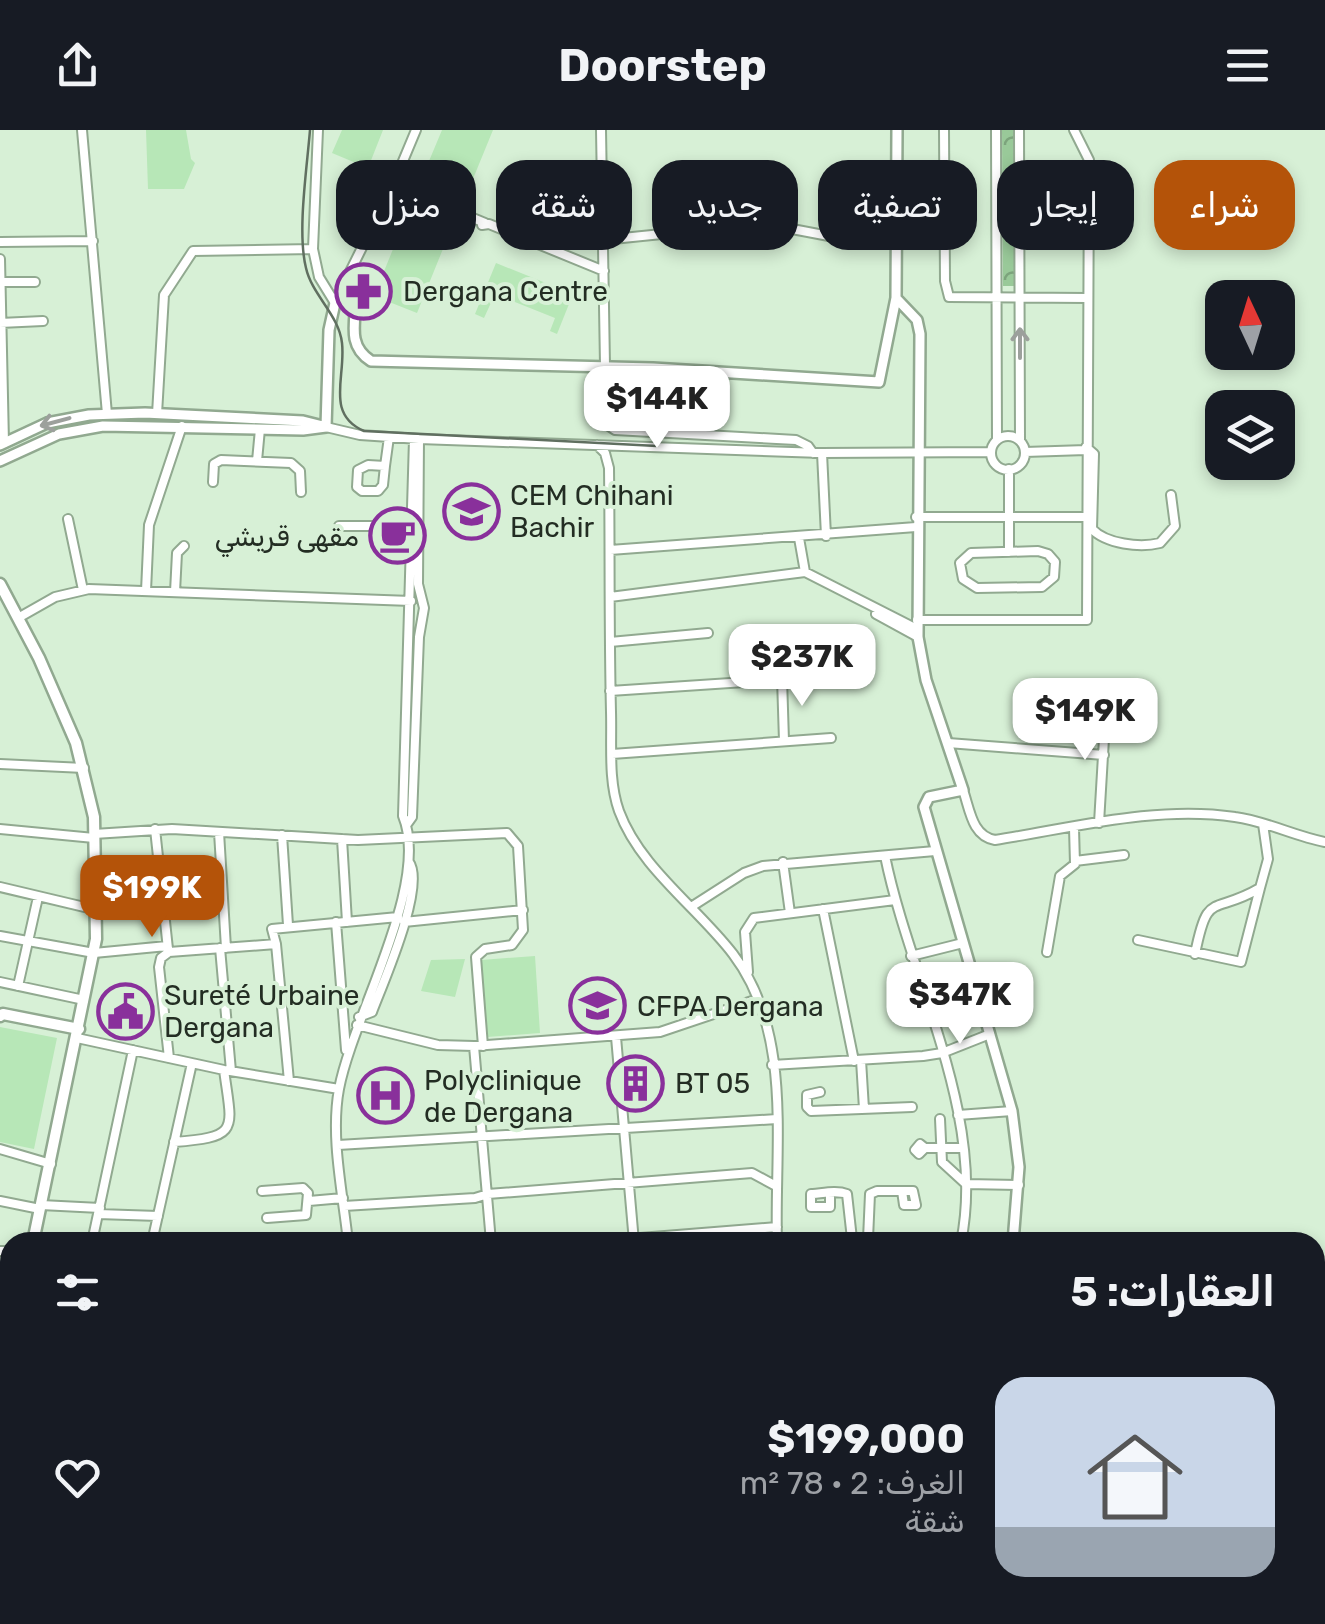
<!DOCTYPE html>
<html lang="ar">
<head>
<meta charset="utf-8">
<style>
	:root { --surface:#171b24; --page:#20242c; --text:#f1f3f6; --muted:#9ea1a6; --line:#363941; --accent:#b45309 }
	body { margin:0; font-family:Rubik,Vazirmatn,sans-serif; background:var(--page); color:var(--text); direction:rtl; height:100vh; display:flex; flex-direction:column; font-size:38px; white-space:nowrap }
	* { box-sizing:border-box; margin:0 }
	p { font-size:32px; color:var(--muted) }
	.icon { flex:none; width:55px; height:55px; fill:none; stroke:currentColor; stroke-width:2; stroke-linecap:round; stroke-linejoin:round }
	.map { position:relative; flex:1; overflow:hidden; direction:ltr }
	.sheet { position:absolute; left:0px; top:1102px; width:1325px; height:392px; display:flex; flex-direction:column; background:var(--surface); border-radius:30px 30px 0 0; box-shadow:0 5px 15px #0003; direction:rtl }
	.sheet>* { flex:none }
	.hud { position:absolute; left:30px; top:30px; width:1265px; height:90px; direction:rtl; display:flex; gap:20px }
	.needle { width:65px; rotate:356deg }
	.buttons { position:absolute; left:1205px; top:150px; display:grid; gap:20px }
	.buttons a { display:grid; place-items:center; width:90px; height:90px; border-radius:20px; background:var(--surface); box-shadow:0 5px 15px #0003; font-size:50px }
	.price { position:absolute; translate:-50% -85px; padding:0 22px; border-radius:20px; background:#fff; color:#222; font-size:32px; line-height:65px; filter:drop-shadow(0 2px 5px #0008) }
	.price::after { content:''; position:absolute; left:50%; top:60px; width:30px; height:22px; margin-left:-15px; background:inherit; clip-path:polygon(0 0,100% 0,50% 100%) }
	.price.selected { background:var(--accent); color:#fff }
	ul { padding:0; list-style:none }
	li { display:flex; align-items:center; gap:30px; height:250px; padding:0 50px }
	li+li { border-top:2px solid var(--line) }
	li span { display:grid; place-items:center; flex:none; width:280px; height:200px; border-radius:30px; color:#555 }
	li>.icon { margin-inline-start:auto }
	span .icon { width:120px; height:120px; fill:#fffc; stroke-width:1 }
	li b { font-size:42px }
	h2 { display:flex; justify-content:space-between; align-items:center; height:120px; padding:0 50px; font-size:42px }
	.tag { padding:0 35px; border-radius:30px; background:var(--surface); box-shadow:0 5px 15px #0003; font-size:35px; line-height:90px }
	.tag.selected { background:var(--accent); color:#fff }
	header { display:flex; justify-content:space-between; align-items:center; height:130px; padding:0 50px; background:var(--surface); font-size:45px; font-weight:700 }
	.map>svg:first-child { display:block }
	.grass { fill:#b7e7b7 }
	.forest { fill:url(#forest-crowns) }
	.lines { fill:none; stroke-linecap:round; stroke-linejoin:round }
	.minor-casing { stroke:#91a990; stroke-width:12 }
	.tertiary-casing { stroke:#91a990; stroke-width:14 }
	.secondary-casing { stroke:#91a990; stroke-width:15 }
	.trunk-casing { stroke:#fff; stroke-width:16 }
	.minor { stroke:#fff; stroke-width:8 }
	.tertiary { stroke:#fff; stroke-width:9 }
	.secondary { stroke:#fff; stroke-width:10 }
	.trunk { stroke:#9ad49b; stroke-width:11 }
	.tram { stroke:#606f60; stroke-width:2.5 }
	.oneway { stroke:#9ca09c }
	.labels { text-anchor:middle; dominant-baseline:central; stroke-width:8; stroke-linejoin:round; paint-order:stroke }
	.poi-label { font-size:28px; fill:#232d23; stroke:#d7f0d6; text-anchor:start }
</style>
</head>
<body>
<header><svg class="icon" aria-label="menu" viewBox="0 0 24 24"><path d="M4 6h16M4 12h16M4 18h16"/></svg>Doorstep<svg class="icon" aria-label="share" viewBox="0 0 24 24"><path d="M12 15V3M7 8l5-5 5 5M5 13v7h14v-7"/></svg></header>
<div class="map">
<svg width="1325" height="1494" viewBox="0 0 1325 1494">
	<defs>
		<pattern id="forest-crowns" width="20" height="18" patternUnits="userSpaceOnUse" patternTransform="scale(2.5)"><rect width="20" height="18" fill="#99c999"/><path d="M2 6a3 3 0 1 1 6 0M12 15a3 3 0 1 1 6 0" fill="none" stroke="#7ca47c"/></pattern>
	</defs>
	<rect width="100%" height="100%" fill="#d7f0d6"/>
	<path class="grass" d="M146,0H186L191,29L195,33L184,59H148Z
		M342,0H383L368,38L332,23Z
		M442,0H493L468,61L424,43Z
		M404,92L447,109L417,183L374,166Z
		M496,133L573,164L557,204L550,201L555,188L495,164L484,188L475,184Z
		M535,826L540,903L487,907L481,830Z
		M465,829L455,867L421,861L431,830Z
		M0,897L57,908L34,1019L0,1012Z"/>
	<path class="forest" d="M1002,0H1014V156H1003Z"/>
	<g class="lines">
		<defs>
			<path id="minor" d="M82,0L107,284
				M318,0L313,119L319,147L335,173
				M601,0L606,294L615,300L796,310L808,316L813,323
				M944,0L945,151L949,167L1088,168
				M996,0L997,310
				M1019,0L1020,310
				M393,55L485,93
				M482,95L489,94L604,141
				M603,110L750,95H771L850,110L897,112
				M0,112L93,111
				M0,129L4,313
				M0,152H35
				M335,172L393,55L416,0
				M0,193L43,191
				M157,284L164,165L193,121L313,119
				M326,297L360,305L419,309L822,323L991,322
				M991 323a17 17 0 1 1 34 0a17 17 0 1 1-34 0Z
				M597,315L605,323L609,338C610,419 609,501 611,582C612,614 608,650 619,681C640,738 697,777 733,824C794,904 774,1018 777,1112
				M1086,317L1094,324L1092,399C1106,414 1140,418 1160,413L1175,396L1171,365
				M1025,322L1086,320
				M822,323L826,406
				M257,331L260,299
				M368,335L385,336L383,355L378,361H362L357,357L358,340Z
				M385,336L389,307
				M1009,339V422
				M213,352L214,334L221,330L291,333L300,341L301,362
				M916,387H1086
				M68,389L83,460
				M339,396H414
				M799,408L805,442
				M610,420L916,397
				M1038,421L1048,424L1055,432L1054,447L1042,457L977,458L963,449L960,433L971,423Z
				M146,461L149,395L182,296
				M175,462L177,423L184,416
				M610,467L805,442L917,499
				M876,484L918,507
				M18,488L55,467L89,459L411,471
				M917,490H1087L1089,30L1074,0
				M610,512L708,503
				M782,548L784,611
				M610,561L789,549
				M948,613L1104,625
				M612,624L831,608
				M0,634L84,638
				M963,660C970,680 972,706 995,710C1072,698 1157,675 1235,687C1266,691 1294,706 1325,712
				M1099,693L1106,575
				M407,694L412,687L419,507L424,478L418,454L419,309
				M0,699L94,708
				M155,699L168,819
				M219,702L226,818
				M94,704L172,699L358,710L507,703L518,716L523,800L512,815L485,819L476,827L483,916
				M282,705L288,795
				M342,709L347,792
				M885,726C910,849 987,986 961,1112
				M1075,731L1124,725
				M783,732L790,783
				M0,757L97,780
				M691,777L744,743L763,736L935,721
				M823,779L854,931
				M336,792L346,920
				M404,792L523,780
				M0,806L94,823L167,816
				M1138,810L1241,832L1260,758
				M220,818L231,941
				M1047,822L1060,746L1075,734L1074,698
				M1195,824C1208,759 1212,786 1260,758L1268,729L1263,694
				M911,826L963,813
				M748,842L745,802L754,788L895,770
				M0,852L84,870
				M18,856L38,767
				M359,887L372,882C383,853 426,756 409,732
				M357,895L438,915L474,916L660,902L758,869
				M616,907L634,1112
				M77,908L224,940L339,959
				M474,916L491,1112
				M169,928L159,837L161,828L169,822L276,814
				M861,930L864,979
				M772,935L923,926L942,923L990,904
				M289,951L276,814L272,799L398,787
				M820,962L807,965V977L811,981L912,977
				M958,985L1012,981
				M940,989L942,1032L966,1054L1019,1055
				M174,1012C241,1007 232,1000 224,940
				M920,1014L925,1018L919,1024L915,1020Z
				M338,1015L777,989
				M925,1018H963
				M0,1019L51,1034
				M262,1061L303,1058L308,1063L306,1085L267,1088
				M830,1063V1077H811V1064H813C824,1063 837,1060 847,1064L852,1109
				M0,1071L40,1079
				M309,1071L343,1068
				M41,1075L100,1078
				M344,1076L475,1068L488,1064L752,1043L776,1056
				M98,1084L158,1086
				M868,1109L870,1064L877,1061H913L916,1075H904L902,1061
				M777,1111L878,1109L925,1112
				M92,1112L133,920
				M152,1112L192,933
				M348,1112C343,1064 330,1007 339,959C353,885 431,754 403,686L414,309
				M590,1112L777,1097
				M0,1121H10
				M0,1248H10
				M0,1274H10
				M0,1323H10"/>
			<path id="tertiary" d="M896,168L917,190L920,204L918,507L926,550L963,660L929,667L924,677L1012,981L1019,1037L1013,1112
				M326,297L329,200L335,173L345,167L356,173C354,197 349,217 371,231L653,238L879,252L896,168L897,0
				M0,315L47,293L89,285L145,283L303,291L323,296
				M0,331L59,304L103,296L303,300L326,297"/>
			<path id="secondary" d="M0,454L39,528L76,613L94,687L96,809L33,1112
				M0,886L3,884L79,899"/>
			<path id="trunk" d="M49,1485L50,1494
				M58,1485V1494"/>
		</defs>
		<use href="#minor" class="minor-casing"/>
		<use href="#tertiary" class="tertiary-casing"/>
		<use href="#secondary" class="secondary-casing"/>
		<use href="#trunk" class="trunk-casing"/>
		<use href="#minor" class="minor"/>
		<use href="#tertiary" class="tertiary"/>
		<use href="#secondary" class="secondary"/>
		<use href="#trunk" class="trunk"/>
		<path class="tram" d="M310,0C307,38 297,102 306,138C312,165 339,185 342,213C346,247 325,284 364,301L657,316"/>
	</g>
	<defs><path id="oneway-shaft" d="M-6 0H5M1.5-3L5.5 0L1.5 3" fill="none" stroke-width="1.6" stroke-linecap="round" stroke-linejoin="round" transform="scale(2.5)"/></defs>
	<g class="oneway">
		<use href="#oneway-shaft" transform="translate(1020 213) rotate(-90)"/>
		<use href="#oneway-shaft" transform="translate(55 292) rotate(165)"/>
	</g>
	<defs>
		<symbol id="pharmacy-ring" viewBox="-11 -11 22 22"><circle r="9.5" fill="#d7f0d6" stroke="#89309b" stroke-width="1.5"/><path d="M-2-6h4v4h4v4h-4v4h-4v-4h-4v-4h4Z" fill="#89309b"/></symbol>
		<symbol id="school-ring" viewBox="-11 -11 22 22"><circle r="9.5" fill="#d7f0d6" stroke="#89309b" stroke-width="1.5"/><path d="M0-5L7-2L0 1L-7-2ZM-4 1L0 2.5L4 1V4Q0 6-4 4Z" fill="#89309b"/></symbol>
		<symbol id="cafe-ring" viewBox="-11 -11 22 22"><circle r="9.5" fill="#d7f0d6" stroke="#89309b" stroke-width="1.5"/><path d="M-5.5-4.5H6V0H3Q3 3.5 0 3.5H-2.5Q-5.5 3.5-5.5 0ZM3-3.2v2h1.7v-2ZM-6 4.5H4V6H-6Z" fill="#89309b"/></symbol>
		<symbol id="university-ring" viewBox="-11 -11 22 22"><circle r="9.5" fill="#d7f0d6" stroke="#89309b" stroke-width="1.5"/><path d="M0-5L7-2L0 1L-7-2ZM-4 1L0 2.5L4 1V4Q0 6-4 4Z" fill="#89309b"/></symbol>
		<symbol id="civic-ring" viewBox="-11 -11 22 22"><circle r="9.5" fill="#d7f0d6" stroke="#89309b" stroke-width="1.5"/><path d="M-.6-6.5H3V-4.5H.6V-3L4-1V1h2V6H-6V1h2V-1L-.6-3ZM-1.2 2.5V6h2.4V2.5Z" fill="#89309b"/></symbol>
		<symbol id="building-ring" viewBox="-11 -11 22 22"><circle r="9.5" fill="#d7f0d6" stroke="#89309b" stroke-width="1.5"/><path d="M-4-6H4V6H1V3H-1V6H-4ZM-2.5-4.3h1.7v1.8h-1.7ZM.8-4.3h1.7v1.8H.8ZM-2.5-1h1.7V.8h-1.7ZM.8-1h1.7V.8H.8Z" fill="#89309b"/></symbol>
		<symbol id="hospital-ring" viewBox="-11 -11 22 22"><circle r="9.5" fill="#d7f0d6" stroke="#89309b" stroke-width="1.5"/><path d="M-5-5h3v3.5h4V-5h3V5h-3V1.5h-4V5h-3Z" fill="#89309b"/></symbol>
	</defs>
	<g fill-rule="evenodd">
		<use href="#pharmacy-ring" x="332" y="130" width="63" height="63"/>
		<use href="#school-ring" x="440" y="350" width="63" height="63"/>
		<use href="#cafe-ring" x="366" y="374" width="63" height="63"/>
		<use href="#university-ring" x="566" y="844" width="63" height="63"/>
		<use href="#civic-ring" x="94" y="850" width="63" height="63"/>
		<use href="#building-ring" x="604" y="922" width="63" height="63"/>
		<use href="#hospital-ring" x="354" y="934" width="63" height="63"/>
	</g>
	<g class="labels">
		<g class="poi-label">
			<text x="403" y="161">Dergana Centre</text>
			<text x="510" y="365">CEM Chihani<tspan x="510" dy="32">Bachir</tspan></text>
			<text x="359" y="406" text-anchor="end">مقهى قريشي</text>
			<text x="164" y="865">Sureté Urbaine<tspan x="164" dy="32">Dergana</tspan></text>
			<text x="637" y="876">CFPA Dergana</text>
			<text x="424" y="950">Polyclinique<tspan x="424" dy="32">de Dergana</tspan></text>
			<text x="675" y="953">BT 05</text>
		</g>
	</g>
</svg>
<div class="buttons">
<a><svg class="needle" viewBox="-14 -14 28 28"><path d="M0-13l5 13h-10z" fill="#e53935"/><path d="M0 13l5-13h-10z" fill="#9ea1a6"/></svg></a>
<a><svg class="icon" aria-label="layers" viewBox="0 0 24 24"><path d="M12 4l9 5-9 5-9-5zM3 14l9 5 9-5"/></svg></a>
</div>
<b class="price" style="left:657px;top:321px">$144K</b>
<b class="price" style="left:802px;top:579px">$237K</b>
<b class="price" style="left:1085px;top:633px">$149K</b>
<b class="price selected" style="left:152px;top:810px">$199K</b>
<b class="price" style="left:960px;top:917px">$347K</b>
<div class="hud">
<a class="tag selected">شراء</a>
<a class="tag">إيجار</a>
<a class="tag">تصفية</a>
<a class="tag">جديد</a>
<a class="tag">شقة</a>
<a class="tag">منزل</a>
</div>
<section class="sheet">
<h2>العقارات: 5<svg class="icon" aria-label="filters" viewBox="0 0 24 24"><path d="M4 7h16M4 17h16"/><circle cx="9" cy="7" r="2"/><circle cx="15" cy="17" r="2"/></svg></h2>
<ul>
<li><span style="background:linear-gradient(#c9d6e8 75%,#9aa5b1 0)"><svg class="icon" aria-label="home" viewBox="0 0 24 24"><path d="M3 11l9-7 9 7M6 9v11h12V9"/></svg></span><div><b>$199,000</b><p>الغرف: 2 · 78 m²</p><p>شقة</p></div><svg class="icon" aria-label="heart" viewBox="0 0 24 24"><path d="M12 20l-8-8c-3-5 5-10 8-4 3-6 11-1 8 4z"/></svg></li>
</ul>
</section>
</div>
</body>
</html>
